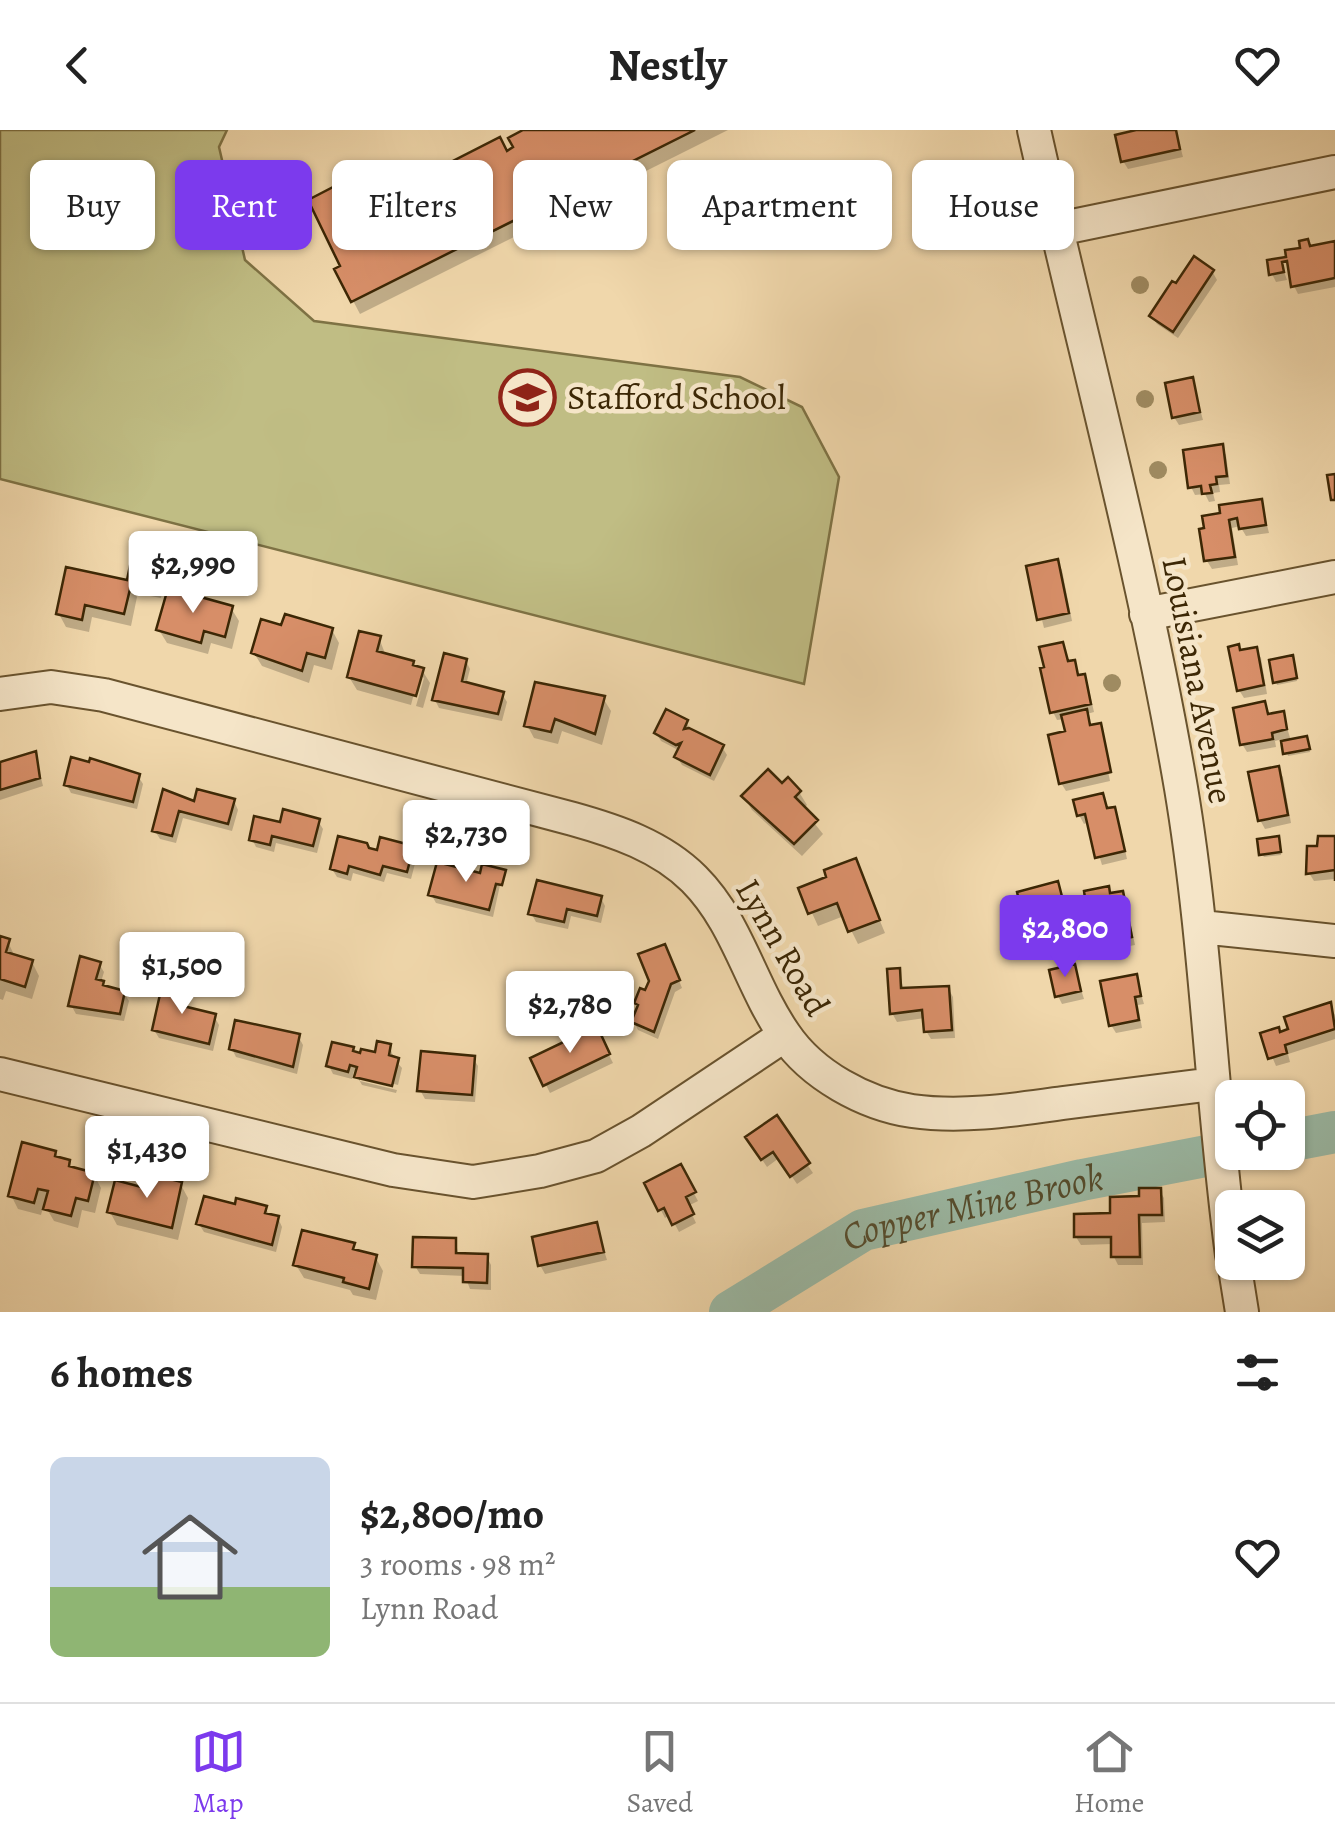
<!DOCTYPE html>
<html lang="en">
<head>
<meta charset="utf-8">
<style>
	:root { --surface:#fff; --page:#f6f6f6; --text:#222; --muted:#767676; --line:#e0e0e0; --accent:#7c3aed }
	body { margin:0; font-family:Alegreya,serif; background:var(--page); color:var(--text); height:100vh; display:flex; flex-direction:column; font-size:38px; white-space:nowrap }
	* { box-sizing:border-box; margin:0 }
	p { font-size:32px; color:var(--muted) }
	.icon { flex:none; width:55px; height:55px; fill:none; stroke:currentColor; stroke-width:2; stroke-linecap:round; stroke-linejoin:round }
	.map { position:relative; height:1182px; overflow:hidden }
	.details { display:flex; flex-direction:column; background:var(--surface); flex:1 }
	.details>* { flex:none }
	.guide { position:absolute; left:30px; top:30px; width:1275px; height:90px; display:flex; gap:20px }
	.fabs { position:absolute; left:1215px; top:950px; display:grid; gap:20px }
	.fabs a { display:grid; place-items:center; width:90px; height:90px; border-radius:15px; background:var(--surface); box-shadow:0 2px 8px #0004; font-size:50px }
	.price { position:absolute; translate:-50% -85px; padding:0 22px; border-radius:10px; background:#fff; color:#222; font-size:32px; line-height:65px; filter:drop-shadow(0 2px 5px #0008) }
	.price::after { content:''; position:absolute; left:50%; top:60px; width:30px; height:22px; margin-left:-15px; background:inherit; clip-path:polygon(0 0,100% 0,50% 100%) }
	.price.active { background:var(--accent); color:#fff }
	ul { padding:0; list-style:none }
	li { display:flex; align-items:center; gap:30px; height:250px; padding:0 50px }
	li span { display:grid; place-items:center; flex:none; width:280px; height:200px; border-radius:15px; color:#555 }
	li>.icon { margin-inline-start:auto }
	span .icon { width:120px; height:120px; fill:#fffc; stroke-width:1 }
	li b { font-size:42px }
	h2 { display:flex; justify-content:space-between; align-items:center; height:120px; padding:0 50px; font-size:42px }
	.chip { padding:0 35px; border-radius:15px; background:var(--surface); box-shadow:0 2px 8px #0004; font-size:35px; line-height:90px }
	.chip.active { background:var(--accent); color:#fff }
	header { display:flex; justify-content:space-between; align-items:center; height:130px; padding:0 50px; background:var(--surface); font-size:45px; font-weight:700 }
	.tab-bar { display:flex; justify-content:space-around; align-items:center; height:140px; border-top:2px solid var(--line); background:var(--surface); font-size:28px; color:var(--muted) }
	.tab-bar a { display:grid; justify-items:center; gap:5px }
	.tab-bar .active { color:var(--accent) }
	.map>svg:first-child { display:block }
	.green { fill:#c0bd84; stroke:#7e7244; stroke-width:2.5 }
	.shadow { fill:#0003 }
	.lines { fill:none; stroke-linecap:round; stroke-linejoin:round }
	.river { stroke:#9bbaa6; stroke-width:42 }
	.building { fill:#d78e68; stroke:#3c2705; stroke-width:2.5 }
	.minor-casing { stroke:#69532e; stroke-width:36 }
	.minor { stroke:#f5e5c8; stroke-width:32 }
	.tree { fill:#9f8b61 }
	.labels { text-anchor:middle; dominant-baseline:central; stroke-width:9; stroke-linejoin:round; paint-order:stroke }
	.poi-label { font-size:35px; fill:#3c2705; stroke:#f5e5c8; text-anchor:start }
	.street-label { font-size:35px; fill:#3c2705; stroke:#f5e5c8 }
	.water-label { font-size:38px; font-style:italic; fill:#544c2d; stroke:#f5e5c8 }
</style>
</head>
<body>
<header><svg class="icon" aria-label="back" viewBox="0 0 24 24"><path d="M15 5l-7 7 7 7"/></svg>Nestly<svg class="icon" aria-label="heart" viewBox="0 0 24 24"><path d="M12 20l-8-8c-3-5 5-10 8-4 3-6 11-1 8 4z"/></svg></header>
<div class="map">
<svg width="1335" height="1182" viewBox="0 0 1335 1182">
	<rect width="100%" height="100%" fill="#f0d7ab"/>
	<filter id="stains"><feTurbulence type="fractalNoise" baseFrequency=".002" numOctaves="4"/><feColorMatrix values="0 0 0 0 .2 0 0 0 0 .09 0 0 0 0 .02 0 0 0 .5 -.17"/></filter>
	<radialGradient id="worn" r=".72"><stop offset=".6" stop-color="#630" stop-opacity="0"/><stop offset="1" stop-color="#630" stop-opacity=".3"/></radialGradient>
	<path class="green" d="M0,0H227L219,17L245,130L314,191L740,247L802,277L839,347L804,554L0,349Z"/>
	<path class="shadow" d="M529,0H728L360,184L337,140L344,137L383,69L507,24L517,19Z
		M1148,0H1176L1183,27L1128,39L1123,31Z
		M1335,114V157L1298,164L1294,156L1310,118Z
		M1280,130L1287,150L1276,152L1272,144Z
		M1212,141L1217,150L1178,208L1157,194L1152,186Z
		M1192,250L1203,290L1179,295L1174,287Z
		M1221,317L1226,325L1230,354L1219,355L1220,362L1213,363L1215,371L1209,372L1205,364L1195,365L1191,357Z
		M1261,371L1269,403L1246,406L1240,396L1232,398L1238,435L1212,439L1207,431L1223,385Z
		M158,429L166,442L161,468L135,463L137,467L131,496L92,487L89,502L66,497L59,484L68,440L133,454L130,450Z
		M1057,432L1062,440L1072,491L1044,498L1029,438Z
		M231,478L239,491L232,519L211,513L208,524L167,513L159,500Z
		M283,498L332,500L339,513L332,540L314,535L309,553L262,536L254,523Z
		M379,508L386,526L412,533L415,538L422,540L430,553L423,578L416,576L424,548L419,544L411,575L357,560L349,547Z
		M1062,515L1069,534L1074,533L1080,548L1083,547L1088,555L1094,582L1087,584L1092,597L1100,601L1110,651L1066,661L1061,653L1068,603L1065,589L1057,590L1053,582Z
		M1256,520L1261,528L1267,564L1244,568L1239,560L1241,522Z
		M466,531L470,539L466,555L502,564L507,572L502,591L439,578L435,570Z
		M1293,531L1297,551L1277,555L1276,552Z
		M603,568L611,581L602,615L562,601L558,614L534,608L527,595Z
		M1264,574L1270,586L1283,584L1291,611L1308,612L1310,622L1288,626L1283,609L1275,611L1276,617L1247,622L1242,614Z
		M686,592L691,600L722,617L727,625L714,651L682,635L677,627L680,621L661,611L656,603Z
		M35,624L43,656L0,670V634Z
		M1278,639L1283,647L1291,693L1265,699L1260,690Z
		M138,646L143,654L137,679L71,663L67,655Z
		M782,656L799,662L807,675L803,679L823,704L802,726L752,680L744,667Z
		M165,662L195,674L234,671L238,680L232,701L183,688L176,713L160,709L155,701Z
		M1102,665L1108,680L1113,679L1118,688L1127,729L1102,735L1089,692L1084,694L1079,685Z
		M318,691L323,699L317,723L276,713L274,722L256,717L252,709L281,695Z
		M1335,708V749L1314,751L1309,743L1320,718Z
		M1280,712L1281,725L1264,727L1262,724Z
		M413,718L417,726L411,749L387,743L384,752L353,743L351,751L337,747L332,739L368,720L379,723Z
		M855,731L885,803L858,814L844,786L818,796L801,759L829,748Z
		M504,742L506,746H502L493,787L436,773L431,764Z
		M1057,754L1069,791L1031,800L1027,792Z
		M1108,759L1112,766L1122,764L1126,772L1135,815L1095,823L1090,815Z
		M601,768L605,776L601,793L571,786L568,799L536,792L531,783Z
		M0,809L8,812L15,827L32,832L39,846L32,869L6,861L3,870L0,869Z
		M669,825L682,858L675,862L658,909L638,900L634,892L639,878L636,873L646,863Z
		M99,834L104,842L101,852L105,858L124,863L129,871L124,891L76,884L71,875Z
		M1074,837L1084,869L1062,874L1058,866Z
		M899,840L904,861L948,858L953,867L955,908L931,909L926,901L925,888L897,892L892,883Z
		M1136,847L1144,874L1138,875L1142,898L1116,903L1111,895Z
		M182,858L187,867L184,879L214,886L219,895L213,921L159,908L154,900Z
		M1330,875L1335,885V909L1288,924L1290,932L1276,936L1263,905L1280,904Z
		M298,906L303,915L297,944L236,927L232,919Z
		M600,907L613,933L550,963L546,955Z
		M390,917L394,929L402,938L398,955L360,945V951L397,960L396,963L362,955L354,941L352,949L333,944L329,936L352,920L355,924L377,925Z
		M473,928L478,936L475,972L425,969L420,960Z
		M776,989L813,1043L797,1054L779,1028L767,1037L753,1016Z
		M55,1023L72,1040L94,1045L101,1058L95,1083L82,1080L78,1098L54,1091L44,1074L41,1085L18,1079L11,1065Z
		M680,1037L698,1071L688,1076L696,1093L679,1102L670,1085L665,1088L647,1054Z
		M181,1055L188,1068L178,1110L117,1095L110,1082L147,1061Z
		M1159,1060L1164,1068L1165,1092L1142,1093L1143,1135H1118L1114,1127L1113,1114L1081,1115L1076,1107Z
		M237,1077L266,1079L270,1086L278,1088L282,1097L276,1122L204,1102L199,1094Z
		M596,1095L607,1130L545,1144L540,1135Z
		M455,1110L459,1126L487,1127L491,1135V1160L470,1159L465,1146L420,1144L415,1136Z
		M353,1116L357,1123L376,1128L383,1141L376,1170L353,1165L350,1160L304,1148L296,1135Z"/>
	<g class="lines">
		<g class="river">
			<path d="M1288,1011L1335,1002"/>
			<path id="s1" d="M730,1182L863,1100L1082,1050L1232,1021"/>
		</g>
	</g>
	<path class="building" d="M523,0H695L351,172L334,139L340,136L308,70L370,38L384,66L500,7L507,21L513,17L508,8Z
		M1136,0H1176L1180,19L1121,32L1115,5Z
		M1308,109L1310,116L1335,111V148L1291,157L1287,131L1282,132L1284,142L1269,145L1267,130L1286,127L1285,120L1300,118L1299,111Z
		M1194,126L1214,140L1173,202L1149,186L1172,151L1176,153Z
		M1193,247L1200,282L1172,288L1165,253Z
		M1223,314L1227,346L1216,347L1217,354L1210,355L1212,363L1202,364L1201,356L1188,358L1183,320Z
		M1335,344V370H1331L1327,345Z
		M1262,369L1266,395L1239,399L1237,388L1229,390L1235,427L1204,431L1199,399L1204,398L1202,386L1220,383L1219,375Z
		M133,421L160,427L154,456L132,451L124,484L85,475L82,490L56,484L66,437L127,450Z
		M1058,429L1069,483L1037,490L1026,436Z
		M168,458L233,476L225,507L204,501L201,513L156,500Z
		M285,484L333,498L325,528L307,523L302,541L251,523L261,489L281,495Z
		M359,501L381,506L377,521L414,531L413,535L424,538L416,566L347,547Z
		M1063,512L1068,531L1075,530L1078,545L1085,544L1091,574L1050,583L1040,538L1044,537L1039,517Z
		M1239,514L1240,520L1257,517L1264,555L1237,561L1228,517Z
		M444,523L467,529L462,551L504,562L498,584L432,570Z
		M1293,525L1297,548L1273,553L1269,530Z
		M535,552L605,566L595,604L555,589L551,602L524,596Z
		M1265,571L1268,584L1284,581L1287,599L1272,603L1273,609L1240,615L1233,578Z
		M666,579L688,590L684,599L689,598L724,615L710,645L674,627L681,613L676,615L654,603Z
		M1087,579L1090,595L1101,593L1111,642L1059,654L1048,605L1065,601L1061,585Z
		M1307,606L1310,619L1283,624L1281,611Z
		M36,621L40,648L0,660V632Z
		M71,627L89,632L90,628L140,644L133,672L64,655Z
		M1279,636L1288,685L1258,691L1248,642Z
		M768,639L782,653L788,647L801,661L795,667L818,690L794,714L741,666Z
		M163,659L194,671L197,659L235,669L228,694L179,681L172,706L152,701Z
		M1103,663L1107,678L1115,677L1125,721L1095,728L1085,684L1077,686L1073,670Z
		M283,679L320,689L313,716L272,706L270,715L249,710L254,686L280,692Z
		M338,706L367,713L369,718L377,720L380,707L414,716L407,742L383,736L380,745L349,736L347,744L330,739Z
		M1279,706L1281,722L1259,725L1257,709Z
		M1318,706H1335V751V740L1306,744L1307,716H1317Z
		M856,728L880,790L848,802L837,773L808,784L798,758L826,747L824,740Z
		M437,732L480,743L482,734L506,740L502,755L496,754L489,780L428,765Z
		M537,750L602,766L597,786L567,779L564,792L528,784Z
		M1058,751L1066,782L1024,793L1017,762Z
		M1109,756L1110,763L1123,761L1132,807L1088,816L1079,769L1085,768L1084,761Z
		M0,806L10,809L6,822L33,830L25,857L0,849Z
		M665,814L680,850L671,854L654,902L631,892L638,875L634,873L640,858L645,860L649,851L638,824Z
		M80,826L101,832L96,849L104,851L103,855L125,861L120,884L68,876Z
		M1075,834L1081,861L1055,867L1049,840Z
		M900,838L901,858L949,856L952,900L924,902L922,880L890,884L887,839Z
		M1137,844L1141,866L1135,867L1139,890L1109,896L1100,851Z
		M163,851L184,856L179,875L216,884L209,914L152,900Z
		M1331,872L1335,899L1285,915L1287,923L1268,929L1260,903L1279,897L1280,902L1288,899L1284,887Z
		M235,890L300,904L293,937L229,919Z
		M597,896L610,924L543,956L530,928Z
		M377,911L391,914L389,925L399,928L392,956L354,947L357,937L350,935L348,942L326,936L332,912L354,917L353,921L360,923L361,919L375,922Z
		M421,921L475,926L472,965L417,961Z
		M777,985L810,1033L790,1047L773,1022L761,1030L745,1007Z
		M22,1012L56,1021L55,1026L70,1030L69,1036L95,1043L88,1071L76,1068L71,1086L43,1079L48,1061L38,1059L34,1073L8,1066Z
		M681,1034L696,1062L686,1067L694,1084L672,1095L664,1078L658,1081L644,1053Z
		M149,1044L182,1052L172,1098L107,1082L115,1050L145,1058Z
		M1139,1058H1161L1162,1085H1139L1140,1127H1111V1107H1074V1084L1110,1083V1067L1139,1066Z
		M204,1066L235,1074L236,1068L267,1076L265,1083L279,1086L272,1115L196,1094Z
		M597,1092L604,1122L538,1136L532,1107Z
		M302,1100L355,1113L353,1119L377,1125L369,1159L343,1152L344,1148L293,1135Z
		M413,1107L456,1108V1123L488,1124L487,1153L463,1152V1138L412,1137Z"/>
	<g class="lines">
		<defs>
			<path id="minor" d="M1034,0C1083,219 1143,436 1181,658C1207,813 1211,970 1232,1125
				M1058,99L1335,42
				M1146,484L1335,447
				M0,564L51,557L104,565L573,689C616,701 661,716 694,749C738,793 750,855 785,905C812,945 865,974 912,981C962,988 1013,980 1063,973C1113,967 1163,960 1213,954
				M1201,797L1335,811
				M0,944L393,1040L473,1052L540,1041L596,1026L641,1001L785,905
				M1234,1132L1242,1182"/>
		</defs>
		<use href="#minor" class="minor-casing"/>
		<use href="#minor" class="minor"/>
	</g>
	<g class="tree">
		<circle cx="1140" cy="155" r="9"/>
		<circle cx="1145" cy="269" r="9"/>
		<circle cx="1158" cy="340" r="9"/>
		<circle cx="1112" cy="553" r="9"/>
	</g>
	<defs>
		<symbol id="school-ring" viewBox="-11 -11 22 22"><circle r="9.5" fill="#f5e5c8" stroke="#8f2418" stroke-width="1.5"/><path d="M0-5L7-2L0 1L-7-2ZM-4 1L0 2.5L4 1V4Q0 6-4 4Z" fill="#8f2418"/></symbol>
	</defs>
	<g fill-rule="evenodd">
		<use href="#school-ring" x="496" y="236" width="63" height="63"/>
	</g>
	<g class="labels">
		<g class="poi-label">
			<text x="567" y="267">Stafford School</text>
		</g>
		<g class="street-label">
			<text transform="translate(1198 550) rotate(79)">Louisiana Avenue</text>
			<text transform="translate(783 817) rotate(60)">Lynn Road</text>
		</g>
		<g class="water-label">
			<text stroke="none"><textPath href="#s1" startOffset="268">Copper Mine Brook</textPath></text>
		</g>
	</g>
	<rect width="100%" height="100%" filter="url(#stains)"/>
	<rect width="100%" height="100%" fill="url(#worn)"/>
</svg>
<div class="fabs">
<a><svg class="icon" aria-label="locate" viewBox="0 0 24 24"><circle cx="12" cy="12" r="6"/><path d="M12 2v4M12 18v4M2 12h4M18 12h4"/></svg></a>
<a><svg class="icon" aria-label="layers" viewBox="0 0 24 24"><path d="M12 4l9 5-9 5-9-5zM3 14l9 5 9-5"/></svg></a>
</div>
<b class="price" style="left:193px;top:486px">$2,990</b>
<b class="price" style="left:466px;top:755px">$2,730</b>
<b class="price active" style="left:1065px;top:850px">$2,800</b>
<b class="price" style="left:182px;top:887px">$1,500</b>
<b class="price" style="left:570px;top:926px">$2,780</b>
<b class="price" style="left:147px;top:1071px">$1,430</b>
<div class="guide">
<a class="chip">Buy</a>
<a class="chip active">Rent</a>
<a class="chip">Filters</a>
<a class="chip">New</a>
<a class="chip">Apartment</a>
<a class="chip">House</a>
</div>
</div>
<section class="details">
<h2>6 homes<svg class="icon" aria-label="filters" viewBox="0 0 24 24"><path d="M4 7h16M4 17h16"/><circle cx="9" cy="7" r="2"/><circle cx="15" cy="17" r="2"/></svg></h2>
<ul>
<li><span style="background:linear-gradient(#c9d6e8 65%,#8fb573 0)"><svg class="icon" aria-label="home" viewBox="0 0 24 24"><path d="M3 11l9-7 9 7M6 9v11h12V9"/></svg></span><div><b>$2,800/mo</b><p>3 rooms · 98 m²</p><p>Lynn Road</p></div><svg class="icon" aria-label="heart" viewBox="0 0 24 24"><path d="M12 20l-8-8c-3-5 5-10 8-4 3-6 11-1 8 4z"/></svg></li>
</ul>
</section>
<nav class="tab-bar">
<a class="active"><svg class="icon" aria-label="map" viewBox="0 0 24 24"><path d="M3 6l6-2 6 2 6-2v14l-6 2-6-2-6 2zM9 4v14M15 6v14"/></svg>Map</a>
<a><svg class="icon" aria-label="saved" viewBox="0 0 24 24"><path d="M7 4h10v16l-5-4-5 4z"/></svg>Saved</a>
<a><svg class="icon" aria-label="home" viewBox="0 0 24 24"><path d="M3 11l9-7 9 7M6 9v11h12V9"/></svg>Home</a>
</nav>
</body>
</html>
